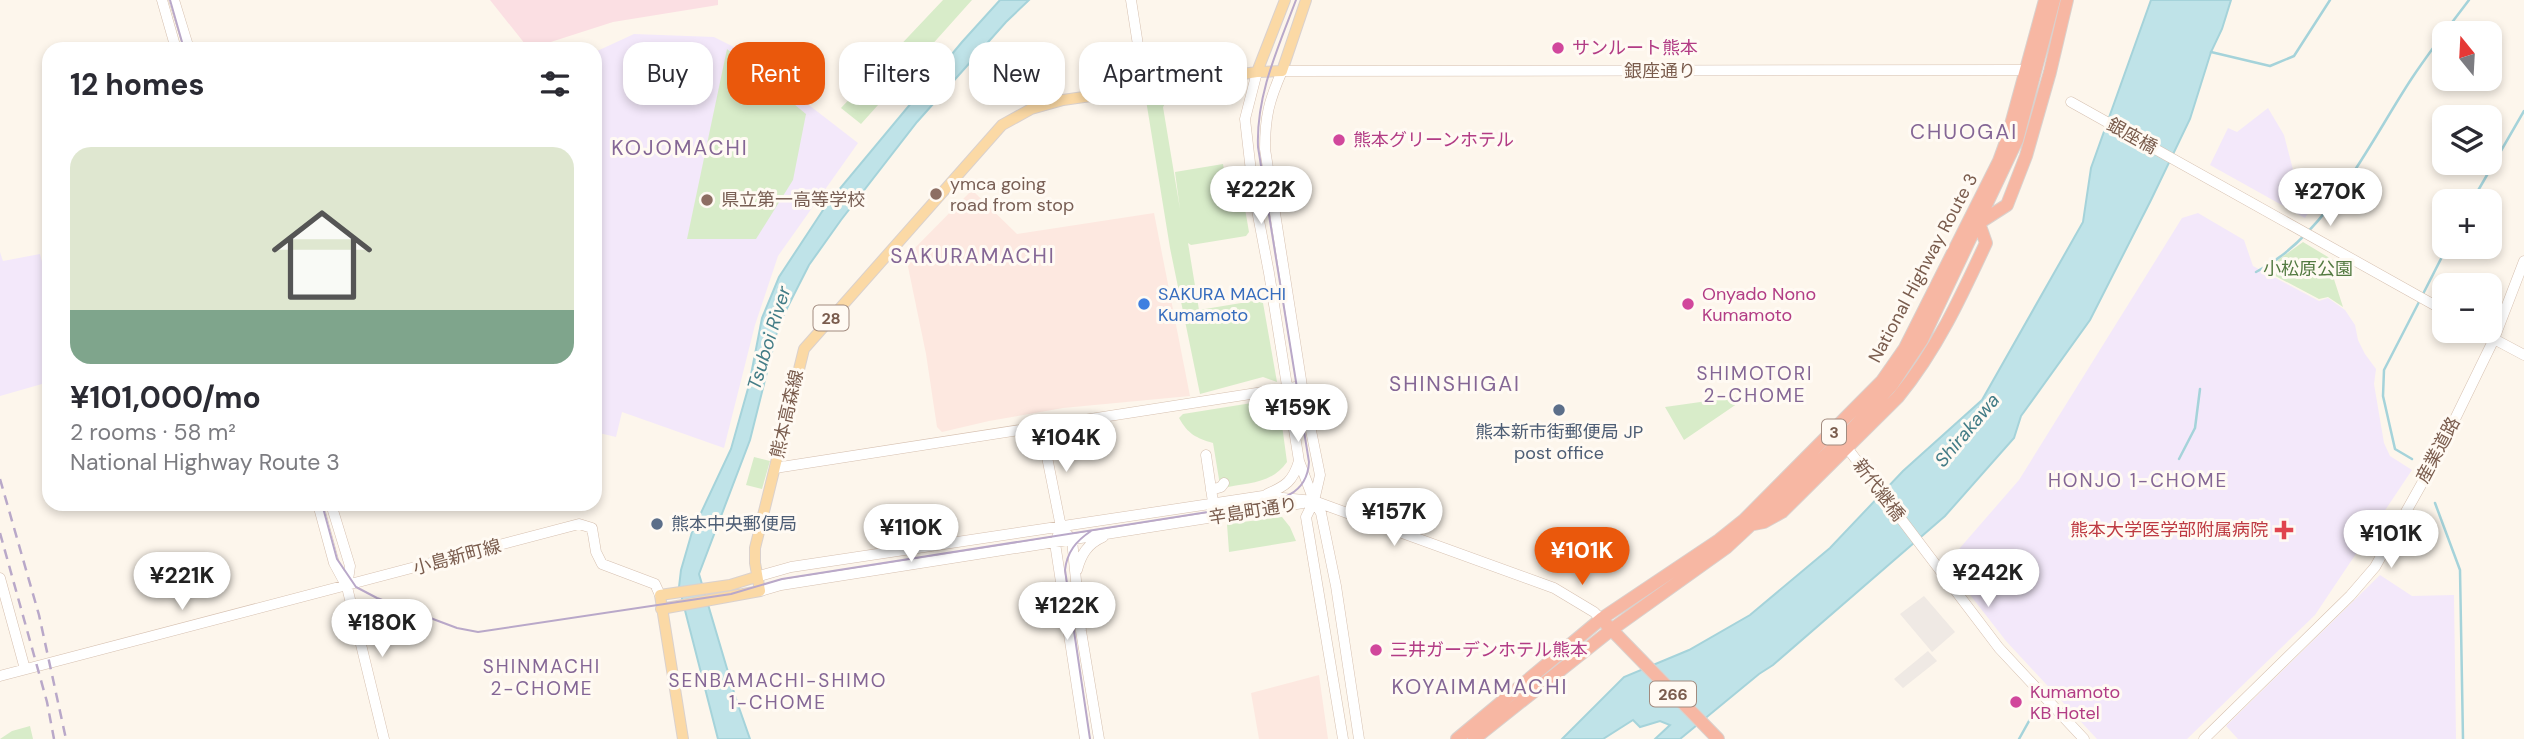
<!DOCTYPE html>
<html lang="en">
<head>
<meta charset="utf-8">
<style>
	:root { --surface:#fff; --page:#f7f7f7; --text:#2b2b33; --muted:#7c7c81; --line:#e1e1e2; --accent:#ea580c }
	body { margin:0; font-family:"DM Sans","Noto Sans JP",sans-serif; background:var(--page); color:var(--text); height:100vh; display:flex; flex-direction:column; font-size:26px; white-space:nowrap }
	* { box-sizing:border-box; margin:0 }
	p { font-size:23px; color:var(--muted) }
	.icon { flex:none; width:38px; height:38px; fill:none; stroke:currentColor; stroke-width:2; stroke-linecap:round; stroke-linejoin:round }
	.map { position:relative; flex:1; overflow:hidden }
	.drawer { position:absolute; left:42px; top:42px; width:560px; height:469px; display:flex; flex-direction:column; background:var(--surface); border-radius:21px; box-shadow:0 4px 10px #0003 }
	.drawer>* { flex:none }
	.banner { position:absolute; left:623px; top:42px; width:665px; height:63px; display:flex; gap:14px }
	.needle { width:46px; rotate:342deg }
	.buttons { position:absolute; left:2432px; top:21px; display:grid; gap:14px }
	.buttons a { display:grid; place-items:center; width:70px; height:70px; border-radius:14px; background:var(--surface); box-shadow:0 4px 10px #0003; font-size:35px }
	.price { position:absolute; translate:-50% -60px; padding:0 16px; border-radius:24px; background:#fff; color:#222; font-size:23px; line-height:46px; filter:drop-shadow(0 2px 4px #0008) }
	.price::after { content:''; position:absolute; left:50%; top:42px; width:21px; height:16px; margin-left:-10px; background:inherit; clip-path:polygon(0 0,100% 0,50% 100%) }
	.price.current { background:var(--accent); color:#fff }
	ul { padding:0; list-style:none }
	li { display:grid; align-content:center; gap:14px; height:371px; padding:0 28px }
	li+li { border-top:2px solid var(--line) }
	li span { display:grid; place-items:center; height:217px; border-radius:21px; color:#555 }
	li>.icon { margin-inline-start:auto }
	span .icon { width:126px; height:126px; fill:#fffc; stroke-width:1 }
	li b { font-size:30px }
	h2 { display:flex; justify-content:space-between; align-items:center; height:84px; padding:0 28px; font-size:30px }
	.tag { padding:0 24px; border-radius:21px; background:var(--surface); box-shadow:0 4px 10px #0003; font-size:24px; line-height:63px }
	.tag.current { background:var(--accent); color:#fff }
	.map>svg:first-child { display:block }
	.commercial { fill:#fde8e0 }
	.industrial { fill:#efe9e4 }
	.education { fill:#f3e8fa }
	.medical { fill:#fbdfe3 }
	.green { fill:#d8ecc9 }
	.water { fill:#bfe3e8; stroke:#a5d3da; stroke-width:2 }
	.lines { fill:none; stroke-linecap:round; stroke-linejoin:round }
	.stream { stroke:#a5d3da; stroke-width:2.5 }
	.secondary-casing { stroke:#d6c0b0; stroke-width:11 }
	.primary-casing { stroke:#dad1cd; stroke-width:12 }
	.highway-casing { stroke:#dad1cd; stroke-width:14 }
	.secondary { stroke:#fff; stroke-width:10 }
	.primary { stroke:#fbd9a5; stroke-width:10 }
	.highway { stroke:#f7b7a3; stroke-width:12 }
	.tram { stroke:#b9a8c9; stroke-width:2 }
	.rail { stroke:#b9a8c9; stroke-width:2.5; stroke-dasharray:10 7; stroke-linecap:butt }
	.hotel-dot { fill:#d1479c; stroke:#fffaf3; stroke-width:2.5 }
	.education-dot { fill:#8d6e63; stroke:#fffaf3; stroke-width:2.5 }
	.shop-dot { fill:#3f7fe0; stroke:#fffaf3; stroke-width:2.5 }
	.service-dot { fill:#5c6f8a; stroke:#fffaf3; stroke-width:2.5 }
	.health-dot { fill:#e0444e; stroke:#fffaf3; stroke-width:2.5 }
	.labels { text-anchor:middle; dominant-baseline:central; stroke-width:6; stroke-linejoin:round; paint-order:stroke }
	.shield { fill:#fffaf3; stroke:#a28b7f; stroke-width:2 }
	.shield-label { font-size:16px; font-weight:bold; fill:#7a5c4d }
	.hotel-label { font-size:18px; fill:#b23c85; stroke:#fffaf3; text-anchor:start }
	.street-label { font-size:18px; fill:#7a5c4d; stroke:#fffaf3 }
	.education-label { font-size:18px; fill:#785e54; stroke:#fffaf3; text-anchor:start }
	.park-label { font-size:18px; fill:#537a41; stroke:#fffaf3 }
	.shop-label { font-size:18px; fill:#366cbe; stroke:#fffaf3; text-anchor:start }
	.service-label { font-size:18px; fill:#4e5e75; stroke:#fffaf3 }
	.health-label { font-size:18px; fill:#be3a42; stroke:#fffaf3; text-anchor:end }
	.water-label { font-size:19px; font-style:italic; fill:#437c86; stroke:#fffaf3 }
	.neighbourhood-label { font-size:19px; letter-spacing:2px; fill:#846695; stroke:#fffaf3 }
	.quarter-label { font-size:21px; letter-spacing:2px; fill:#846695; stroke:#fffaf3 }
</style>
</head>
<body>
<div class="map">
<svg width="2524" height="739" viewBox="0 0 2524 739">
	<rect width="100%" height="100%" fill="#fdf6ec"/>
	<path class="commercial" d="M972,190L1017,234L1154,213L1190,396L1063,408L989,421L942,432L937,427L926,354L906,257Z
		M1319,675L1328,739H1259L1251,693Z"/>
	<path class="industrial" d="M1924,596L1955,632L1932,652L1900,614Z
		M1928,651L1937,661L1903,688L1894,679Z"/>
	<path class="education" d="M634,34L714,37L734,47L858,143L778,256L755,325L724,448L622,412L616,437L595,432V52Z
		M2268,108L2284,135L2302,204L2311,209L2305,218L2210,165L2228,128L2237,132Z
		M2198,213L2244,240L2253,266L2319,301L2328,298L2345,310L2355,325L2358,340L2365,354L2376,369L2374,384L2384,443L2390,456L2412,470L2315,615L2187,739H2097L2006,641L1946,564L2019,480L2182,218Z
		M0,252L3,261L40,254L49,290V382L0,396Z
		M2380,575L2412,596L2454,595L2456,739H2238L2226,726Z"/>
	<path class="medical" d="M490,0H718V5L613,22L529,49Z"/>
	<path class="green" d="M943,0H972L861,124L841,108Z
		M727,49L806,114L793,180L756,239H687Z
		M1169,97L1163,107L1180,209L1175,172L1223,164L1226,182L1240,180L1249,232L1246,236L1191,245L1188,243L1199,310L1259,300L1263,303L1277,382L1263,377L1200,394L1170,248L1146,100Z
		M2303,242L2338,263L2332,273L2343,307L2328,297L2319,299L2264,270Z
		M1750,395L1684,440L1665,407Z
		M1276,399L1279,403L1287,462C1272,484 1247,483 1223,488L1220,485L1213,443C1196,438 1188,434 1179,418L1183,414Z
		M754,457L770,461L762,489L746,485Z
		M1282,517L1290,527L1296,541L1229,552L1227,524Z
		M30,726L33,739H0L12,731Z"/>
	<path class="water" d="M1000,0H1029L1006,22L917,122L841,220L809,265L779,324L750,440L699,574L736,699L750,739H718L679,587L681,570L692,532L731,449L749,385L762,318L779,277L827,204L962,42Z
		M2151,0H2231L2222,29L2211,52L2190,119L2151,200L2090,320L2021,416L2014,438L1945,516L1773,665L1759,674L1680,739H1655L1670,725L1660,721L1640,727L1633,720L1603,739H1562L1624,677L1689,650L1750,615L1830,548L1903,471L1982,400L2083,222L2091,168Z"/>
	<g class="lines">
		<path class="stream" d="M2211,52L2270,66L2294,56L2330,0
			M2472,201L2524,111
			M2256,272C2328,235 2369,143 2412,78C2430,51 2450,25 2469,0
			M2423,294L2447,247
			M2179,459L2195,428L2200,389
			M2412,459L2395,449L2383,396L2384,370L2420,300
			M2435,503L2460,570L2463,739
			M2019,739L2034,712"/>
		<defs>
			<path id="secondary" d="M162,0L176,49
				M174,0L189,49
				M1131,0L1145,90
				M1257,72L1245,119L1253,189L1269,273L1299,461L1314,501L1321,513L1336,586L1359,739
				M2071,102L2445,311
				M2479,331L2524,355
				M1041,427L1061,527L1055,543L1085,739
				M1848,449L1999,648L2084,739
				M1206,455L1214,509
				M775,468L1302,386
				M1211,490L1221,487L1224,483
				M1267,494C1286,486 1293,481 1299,461
				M318,504L334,563L347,587L384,739
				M331,504L350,566L347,587
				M1068,535L1072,540L1081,631L1099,739
				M1077,570C1081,555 1087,544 1103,537
				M756,577L791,567L1263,496L1314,501L1554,588L1594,612L1601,619
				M0,578L25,669
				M760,591L781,585L1303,503
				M0,676L579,524L592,528L596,552L602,564L655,584L660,595
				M1343,739L1306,517L1314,501L1320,475L1302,386L1265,149C1265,116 1269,101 1282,71L2029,70
				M2204,739L2350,596L2375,567L2435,460L2494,339L2524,261"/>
			<path id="primary" d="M1257,72L1285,0
				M661,609L760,591L755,563V548L804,349L1002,125L1031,109L1063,100L1257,72L1282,71L1306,0
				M683,739L660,595L730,585L756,577"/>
			<path id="highway" d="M1754,524L1764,522L1782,512L1898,397C1936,351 1961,297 1986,243L1979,223L2007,205L2026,156L2050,72L2067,0
				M1606,624L1718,739
				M1457,739L1601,619L1719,540L1744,520L1882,381L1905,348L1999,161L2007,139L2045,0
				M1474,739L1611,630L1727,547L1843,439L1892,385L1922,340L2017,140L2054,0"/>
		</defs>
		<use href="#secondary" class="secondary-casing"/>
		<use href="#primary" class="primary-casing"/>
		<use href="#highway" class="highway-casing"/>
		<use href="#secondary" class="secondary"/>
		<use href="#primary" class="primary"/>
		<use href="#highway" class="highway"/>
		<path class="tram" d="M170,0L184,49
			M322,504L337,559L356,587L377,598L457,628L478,632L731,594L782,579L1246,506C1275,501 1307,498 1309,462L1258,147C1256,95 1278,48 1296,0
			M1090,739L1065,570C1067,552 1076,541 1091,531"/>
		<path class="rail" d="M0,479L39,615L66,739
			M0,533L47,702L54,739"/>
	</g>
	<g class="hotel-dot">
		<circle cx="1558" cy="48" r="7"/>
		<circle cx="1339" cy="140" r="7"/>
		<circle cx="1688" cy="304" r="7"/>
		<circle cx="1376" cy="650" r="7"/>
		<circle cx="2016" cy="702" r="7"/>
	</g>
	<g class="education-dot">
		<circle cx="936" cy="194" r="7"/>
		<circle cx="707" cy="200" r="7"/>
	</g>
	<circle class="shop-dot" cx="1144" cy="304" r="7"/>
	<g class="service-dot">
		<circle cx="1559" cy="410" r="7"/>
		<circle cx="657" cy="524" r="7"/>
	</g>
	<path class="health-dot" d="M2280.5 519.5h7v7h7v7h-7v7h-7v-7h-7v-7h7z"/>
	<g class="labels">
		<g class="shield">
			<rect x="813.5" y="305.5" width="35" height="25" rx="5"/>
			<rect x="1822" y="419.5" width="24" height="25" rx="5"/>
			<rect x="1650" y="681.5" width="46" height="25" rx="5"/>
		</g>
		<g class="shield-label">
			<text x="831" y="318">28</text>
			<text x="1834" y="432">3</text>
			<text x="1673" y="694">266</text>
		</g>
		<g class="hotel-label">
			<text x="1572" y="48">サンルート熊本</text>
			<text x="1353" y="140">熊本グリーンホテル</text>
			<text x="1702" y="294">Onyado Nono<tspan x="1702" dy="21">Kumamoto</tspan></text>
			<text x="1390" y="650">三井ガーデンホテル熊本</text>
			<text x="2030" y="692">Kumamoto<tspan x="2030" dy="21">KB Hotel</tspan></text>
		</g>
		<g class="street-label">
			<text x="1660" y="71">銀座通り</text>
			<text transform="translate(2132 136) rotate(29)">銀座橋</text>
			<text transform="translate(1923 268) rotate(-62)">National Highway Route 3</text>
			<text transform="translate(787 414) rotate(-77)">熊本高森線</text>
			<text transform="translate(2438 450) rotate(-62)">産業道路</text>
			<text transform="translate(1879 490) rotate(53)">新代継橋</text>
			<text transform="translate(1253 511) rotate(-9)">辛島町通り</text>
			<text transform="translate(457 557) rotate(-15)">小島新町線</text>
		</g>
		<g class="education-label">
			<text x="950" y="184">ymca going<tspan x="950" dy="21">road from stop</tspan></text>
			<text x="721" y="200">県立第一高等学校</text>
		</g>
		<g class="park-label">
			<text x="2308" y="269">小松原公園</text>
		</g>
		<g class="shop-label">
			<text x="1158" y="294">SAKURA MACHI<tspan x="1158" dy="21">Kumamoto</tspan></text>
		</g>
		<g class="service-label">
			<text x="1559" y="432">熊本新市街郵便局 JP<tspan x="1559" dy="21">post office</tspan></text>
			<text x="671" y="524" text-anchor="start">熊本中央郵便局</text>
		</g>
		<g class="health-label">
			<text x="2268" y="530">熊本大学医学部附属病院</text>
		</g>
		<g class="water-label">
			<text transform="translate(769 338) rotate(-73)">Tsuboi River</text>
			<text transform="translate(1967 430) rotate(-50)">Shirakawa</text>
		</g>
		<g class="neighbourhood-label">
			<text x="1755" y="373">SHIMOTORI<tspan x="1755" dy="22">2-CHOME</tspan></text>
			<text x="2138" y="480">HONJO 1-CHOME</text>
			<text x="542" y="666">SHINMACHI<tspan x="542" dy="22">2-CHOME</tspan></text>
			<text x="778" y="680">SENBAMACHI-SHIMO<tspan x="778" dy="22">1-CHOME</tspan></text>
		</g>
		<g class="quarter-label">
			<text x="1964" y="132">CHUOGAI</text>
			<text x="680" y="148">KOJOMACHI</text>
			<text x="973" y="256">SAKURAMACHI</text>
			<text x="1455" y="384">SHINSHIGAI</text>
			<text x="1480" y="687">KOYAIMAMACHI</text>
		</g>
	</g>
</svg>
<div class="buttons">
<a><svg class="needle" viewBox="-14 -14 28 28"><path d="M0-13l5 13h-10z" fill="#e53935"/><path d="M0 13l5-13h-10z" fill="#7c7c81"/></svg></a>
<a><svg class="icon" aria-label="layers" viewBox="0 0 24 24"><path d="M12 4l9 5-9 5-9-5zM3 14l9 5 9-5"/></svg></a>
<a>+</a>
<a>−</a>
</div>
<b class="price" style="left:1261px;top:226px">¥222K</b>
<b class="price" style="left:2330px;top:228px">¥270K</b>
<b class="price" style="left:1298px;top:444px">¥159K</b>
<b class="price" style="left:1066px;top:474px">¥104K</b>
<b class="price" style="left:1394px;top:548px">¥157K</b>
<b class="price" style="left:911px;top:564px">¥110K</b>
<b class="price" style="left:2391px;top:570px">¥101K</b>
<b class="price current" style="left:1582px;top:587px">¥101K</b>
<b class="price" style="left:1988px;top:609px">¥242K</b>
<b class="price" style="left:182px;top:612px">¥221K</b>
<b class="price" style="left:1067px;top:642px">¥122K</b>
<b class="price" style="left:382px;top:659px">¥180K</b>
<div class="banner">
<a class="tag">Buy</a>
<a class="tag current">Rent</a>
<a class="tag">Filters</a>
<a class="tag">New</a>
<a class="tag">Apartment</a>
</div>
<section class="drawer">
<h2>12 homes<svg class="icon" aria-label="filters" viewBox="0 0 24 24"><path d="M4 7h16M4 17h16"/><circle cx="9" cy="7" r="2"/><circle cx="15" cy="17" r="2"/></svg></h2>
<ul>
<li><span style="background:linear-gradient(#dfe7d0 75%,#7fa58c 0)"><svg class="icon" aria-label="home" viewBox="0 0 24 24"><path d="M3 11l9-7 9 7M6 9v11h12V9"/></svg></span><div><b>¥101,000/mo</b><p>2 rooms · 58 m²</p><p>National Highway Route 3</p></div></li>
</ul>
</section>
</div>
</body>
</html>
